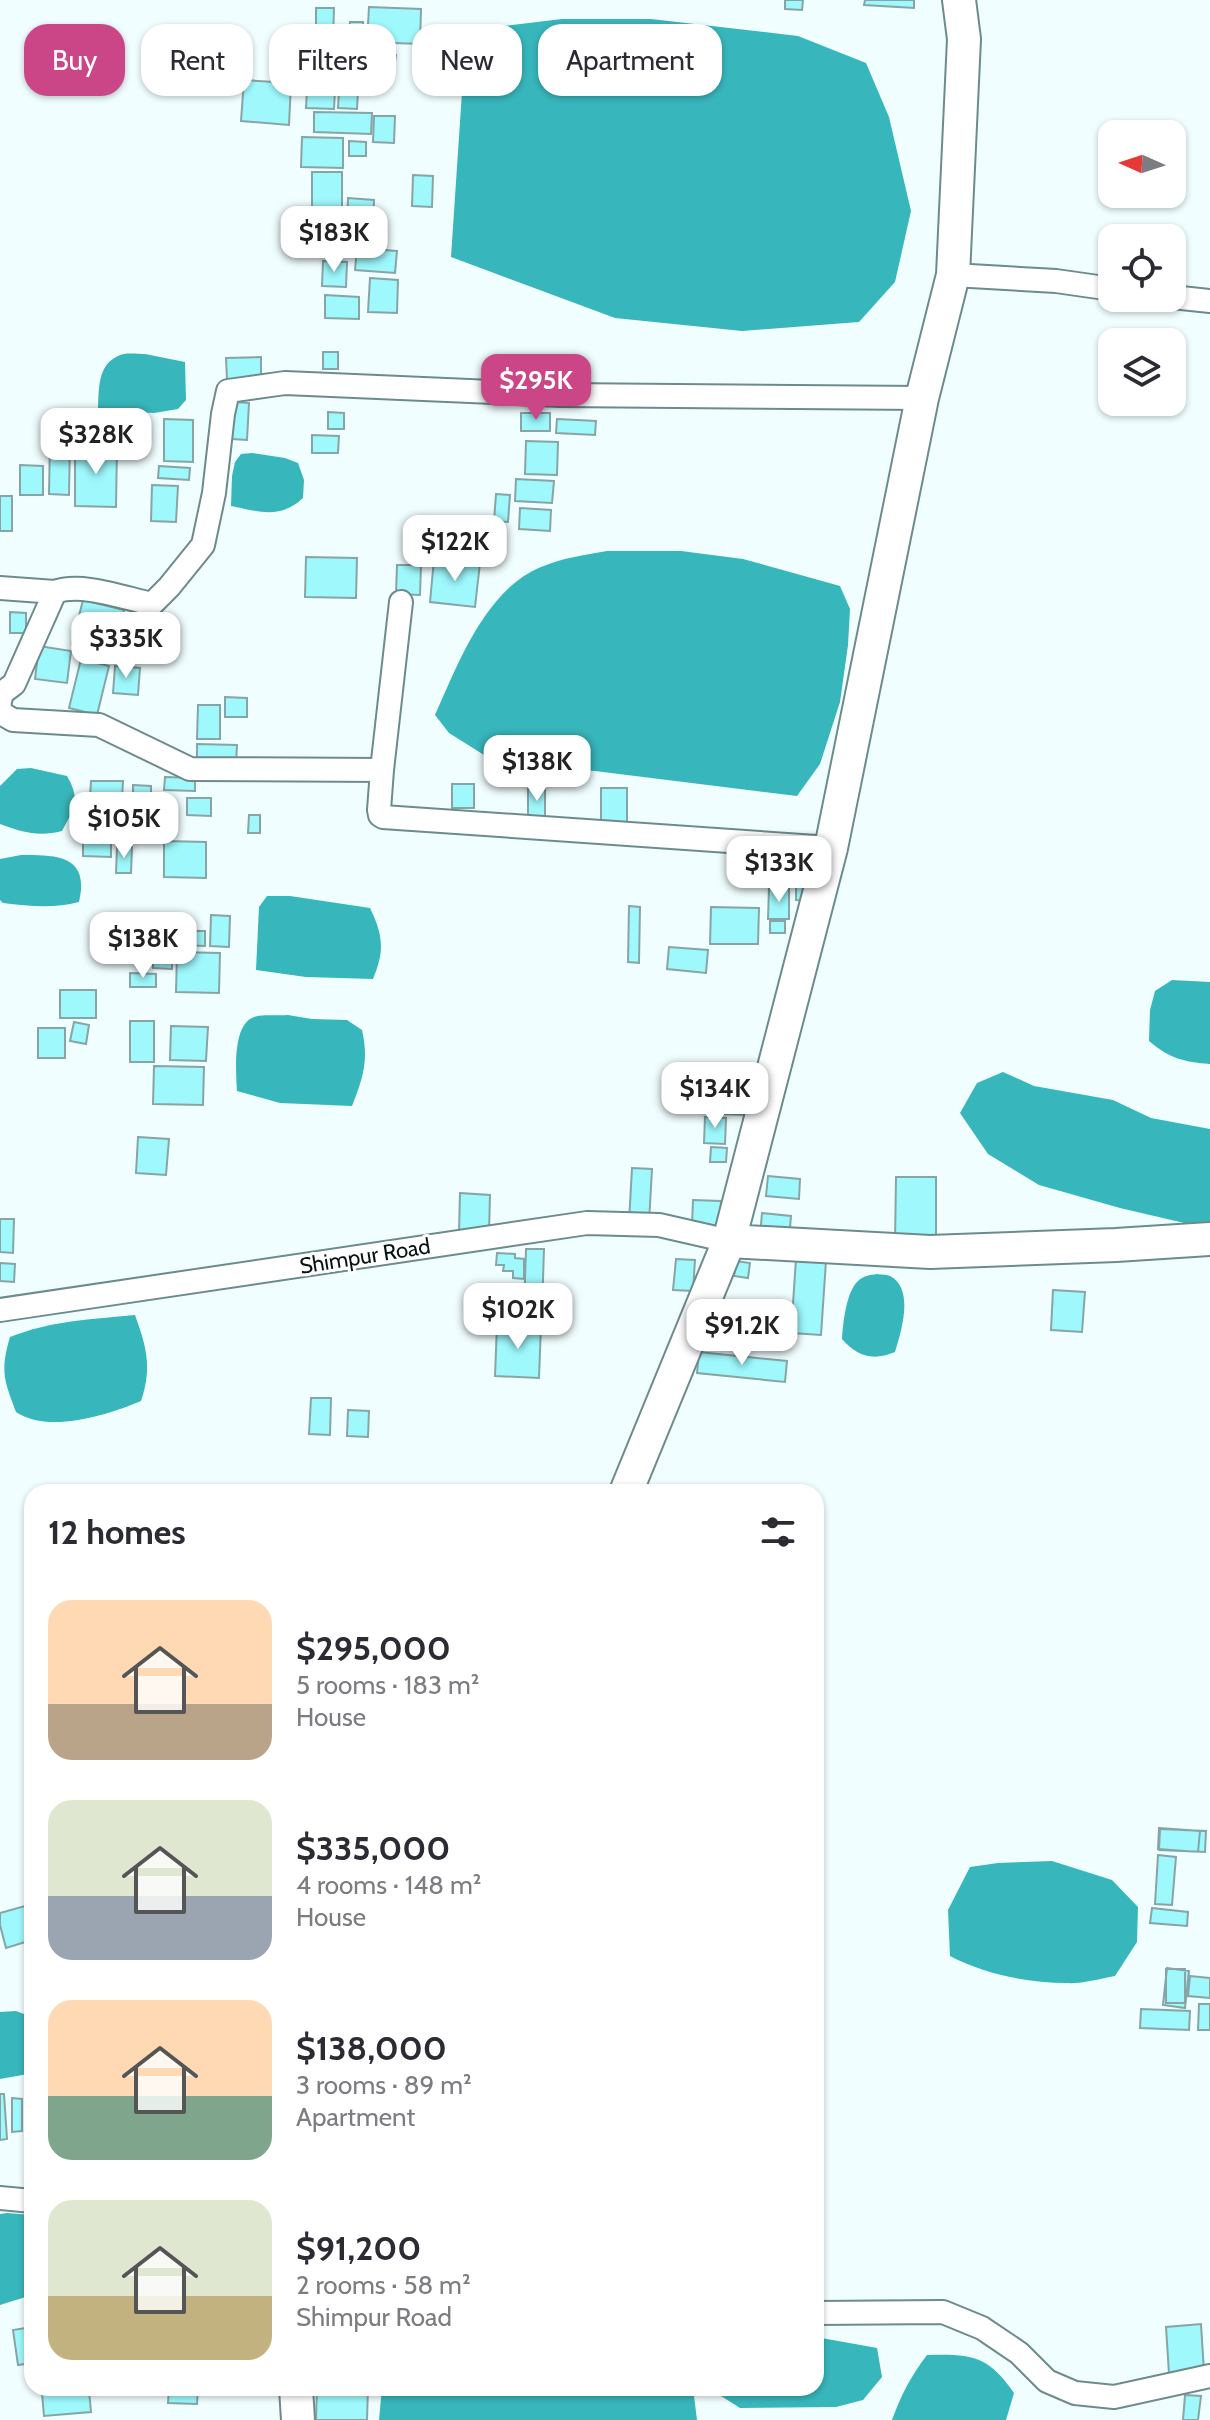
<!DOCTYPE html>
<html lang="en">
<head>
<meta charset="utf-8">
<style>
	:root { --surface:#fff; --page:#f2f2f3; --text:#2b2b33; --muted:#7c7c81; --accent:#cb4687 }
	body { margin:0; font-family:Cabin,sans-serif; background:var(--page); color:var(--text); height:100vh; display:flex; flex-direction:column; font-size:30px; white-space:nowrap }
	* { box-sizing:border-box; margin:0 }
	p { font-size:26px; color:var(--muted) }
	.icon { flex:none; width:44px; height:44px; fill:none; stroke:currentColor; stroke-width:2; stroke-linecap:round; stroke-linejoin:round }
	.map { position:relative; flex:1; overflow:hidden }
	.drawer { position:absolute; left:24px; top:1484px; width:800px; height:912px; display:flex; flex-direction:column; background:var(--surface); border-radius:24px; box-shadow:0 2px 6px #0004 }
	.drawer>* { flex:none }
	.guide { position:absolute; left:24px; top:24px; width:800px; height:72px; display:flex; gap:16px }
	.needle { width:52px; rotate:273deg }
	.tools { position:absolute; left:1098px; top:120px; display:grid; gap:16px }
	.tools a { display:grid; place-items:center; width:88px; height:88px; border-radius:16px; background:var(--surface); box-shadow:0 2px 6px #0004; font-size:40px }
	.price { position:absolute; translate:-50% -68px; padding:0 18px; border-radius:16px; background:#fff; color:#222; font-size:26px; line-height:52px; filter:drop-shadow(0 2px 4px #0008) }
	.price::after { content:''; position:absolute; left:50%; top:48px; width:24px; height:18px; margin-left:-12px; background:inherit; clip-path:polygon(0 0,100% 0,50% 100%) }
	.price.current { background:var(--accent); color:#fff }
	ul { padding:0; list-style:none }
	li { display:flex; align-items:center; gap:24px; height:200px; padding:0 24px }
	li span { display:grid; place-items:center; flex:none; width:224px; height:160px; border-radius:24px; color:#555 }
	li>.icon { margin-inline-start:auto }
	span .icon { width:96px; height:96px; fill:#fffc; stroke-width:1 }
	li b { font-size:34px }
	h2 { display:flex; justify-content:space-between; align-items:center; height:96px; padding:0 24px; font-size:34px }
	.chip { padding:0 28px; border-radius:24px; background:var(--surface); box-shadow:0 2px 6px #0004; font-size:28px; line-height:72px }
	.chip.current { background:var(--accent); color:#fff }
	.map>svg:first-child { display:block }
	.water { fill:#37b6bb }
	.building { fill:#9ef8fc; stroke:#87a5a6; stroke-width:2 }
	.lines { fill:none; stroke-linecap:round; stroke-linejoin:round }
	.street-casing { stroke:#6d8b8c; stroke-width:26 }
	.secondary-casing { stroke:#6d8b8c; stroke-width:36 }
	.street { stroke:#fff; stroke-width:22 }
	.secondary { stroke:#fff; stroke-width:32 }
	.labels { text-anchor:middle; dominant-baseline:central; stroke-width:6; stroke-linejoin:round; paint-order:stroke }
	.street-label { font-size:22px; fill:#071313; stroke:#fff }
</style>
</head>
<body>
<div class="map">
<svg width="1210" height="2420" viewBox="0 0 1210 2420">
	<rect width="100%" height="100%" fill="#f1feff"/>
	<path class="water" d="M562,19H651L798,36L866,63L889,117L911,211L895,282L859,322L742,331L615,318L451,257L465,47L486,28Z
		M145,354L185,362L186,400L178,409L154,413L98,410C99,391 97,365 118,356C125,352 137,354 145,354Z
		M252,453L285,458L298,463L304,480L303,498C281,519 259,512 231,506L232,476L235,462L241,454Z
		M607,551H681L743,559L840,586L850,609L848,645L840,702L820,764L797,796L595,771L500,765L449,733L435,715C458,664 485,590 541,567C562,558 584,555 607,551Z
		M31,768L67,776C81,800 74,808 62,831C39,837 21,832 0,824V786L17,769Z
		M21,855C57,855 90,855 79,902C53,909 29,906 3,903L0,900V859Z
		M267,896H290L370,908C383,935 385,951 373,979L306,977L256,970L259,907Z
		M1172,980L1210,982V1064C1183,1062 1169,1058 1149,1041L1150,1010L1155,991Z
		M288,1015L312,1019L347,1020L362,1030C369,1060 363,1078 352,1106L280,1103L237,1091C236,1072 232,1025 254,1017C263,1014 278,1016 288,1015Z
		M1003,1072L1034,1086L1113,1100L1151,1118L1210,1129V1229L1120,1208L1039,1185L988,1154L960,1113L977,1083Z
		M877,1274C881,1275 886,1274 890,1276C915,1289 901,1332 895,1352C873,1361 858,1357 842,1339C843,1324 846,1292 858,1281C863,1276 870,1275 877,1274Z
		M135,1315C147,1348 152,1368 141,1401C108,1415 48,1434 16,1412C4,1380 0,1371 10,1337C50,1321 92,1319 135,1315Z
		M1052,1861L1112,1880L1138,1907L1137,1942L1115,1976C1099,1979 1082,1984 1066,1983C1027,1983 985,1974 950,1956L948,1910L970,1867L998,1863Z
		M16,2011L32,2017V2070L28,2074L0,2079V2012Z
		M7,2213L32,2215V2295L0,2305V2214Z
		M816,2337L877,2348L882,2377L863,2400L836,2407L740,2408L721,2396L720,2388H816Z
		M927,2355C971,2354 988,2355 1014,2393L1006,2420H892C901,2395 911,2376 927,2355Z
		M382,2388H693L697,2420H379Z"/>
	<path class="building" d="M785,0H803L802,10L785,9Z
		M865,0H914V8L864,5Z
		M369,7L421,9L420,44L367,42Z
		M316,8H334L333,42L316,41Z
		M350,22H363L362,38L349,37Z
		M352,49L375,53L370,82L348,78Z
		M379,52L396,55L393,73L376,70Z
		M244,80L291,83L289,125L241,121Z
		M307,89L335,91L334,109L306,108Z
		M339,90L358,91L357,109L338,108Z
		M314,112L372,113L371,134L314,132Z
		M374,116H395L394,143L373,142Z
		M302,137L343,138V168L301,167Z
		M349,141L366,142V156H349Z
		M312,172H342V222H312Z
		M413,175L433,176L432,207L412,206Z
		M348,198L374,200L373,228L347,226Z
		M319,229L354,231V249L319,247Z
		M357,248L397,251L395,273L355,270Z
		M323,261L347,262L346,287L322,286Z
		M370,278L398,280L397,313L368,312Z
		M325,295L359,297V319L325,318Z
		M323,352H338V369H323Z
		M261,357V378L227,380L226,358Z
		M234,402L249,403L247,440L232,439Z
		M328,412L344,413V429H328Z
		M521,413H550V431H521Z
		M164,419L193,420V462L164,461Z
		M557,419L596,421L595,435L556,433Z
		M312,435L339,436L338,453H312Z
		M50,440L70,441L69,495L49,494Z
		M526,441L558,442L557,475L525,474Z
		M75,446L117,447L116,507L75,506Z
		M20,465L43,466V495H20Z
		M159,466L190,468L189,480L158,478Z
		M516,479L554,481L552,503L515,501Z
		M152,485L178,486L176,522L151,521Z
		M496,494L510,495L508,522L494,521Z
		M0,496H12V531H0Z
		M520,508L551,510L550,531L519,529Z
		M306,557L357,558L356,598L305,597Z
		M434,559L480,563L475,607L430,602Z
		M397,565H421L420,595L396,594Z
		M83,600L124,610L113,655L72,644Z
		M10,612L26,613V633H10Z
		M39,646L71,651L67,683L35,679Z
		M81,659L109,666L97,715L69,708Z
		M115,666L140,668L138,695L113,693Z
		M225,697L247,698V717H225Z
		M198,705H220V739H197Z
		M197,744L237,745L236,765L197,764Z
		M165,777L195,778V791L164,790Z
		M91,781H123L122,799L90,798Z
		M452,784H474V808H452Z
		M133,785L151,786V795H133Z
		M601,788H627V823H601Z
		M528,789H545V817L528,816Z
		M187,798H211V816L187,815Z
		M120,800L173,801V819L120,818Z
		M249,815H260V833H248Z
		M94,822H114L113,835H94Z
		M118,822H145L144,837L117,836Z
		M149,825L170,826V834L149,833Z
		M83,840L111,841V857L83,856Z
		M164,841L206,842V878L164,877Z
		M117,847H132L131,873H116Z
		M796,878L812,879V901L796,900Z
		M769,888H789V919H768Z
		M629,906L640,907L639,963L628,962Z
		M711,907L759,908L758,944H710Z
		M211,915L230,916L229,947L210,946Z
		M770,921H785V933H770Z
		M182,931H205V946L181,945Z
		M153,946H172V969L153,968Z
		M669,947L708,950L706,973L667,969Z
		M177,952L220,953L219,993L176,992Z
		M130,973L156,974V987H130Z
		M60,990H96V1018H60Z
		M130,1021H154V1062H130Z
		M74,1022L89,1025L86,1044L70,1041Z
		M171,1026L208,1027L206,1061L170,1060Z
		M38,1028H65V1058H38Z
		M154,1066L204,1067L203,1105L153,1104Z
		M724,1099L746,1100V1115L723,1114Z
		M705,1117L726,1118L725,1144L704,1143Z
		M138,1137L169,1139L166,1175L136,1173Z
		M711,1147L727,1148L726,1162H710Z
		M632,1168L652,1169L649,1223L629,1222Z
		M768,1176L800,1179L799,1199L766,1196Z
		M896,1177H936V1242H895Z
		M460,1193L490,1195L489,1233L459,1232Z
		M693,1200L721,1201L720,1227L692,1226Z
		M762,1213L791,1216L789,1239L760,1236Z
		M0,1219H14L13,1253L0,1252Z
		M526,1249H544L542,1310H524Z
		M497,1253L515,1254V1258L524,1259V1279L513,1278V1271H503L504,1265H496Z
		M676,1259L695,1260L693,1291L673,1290Z
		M796,1259L826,1261L821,1335L791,1333Z
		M736,1261L750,1263L748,1278L734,1276Z
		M0,1263L15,1264L14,1282L0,1281Z
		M499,1288H518L517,1317L498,1316Z
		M1053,1290L1085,1292L1082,1332L1051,1330Z
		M721,1310L758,1311V1334L720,1333Z
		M497,1324L541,1326L539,1378L495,1376Z
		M699,1352L787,1361L785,1382L697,1373Z
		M311,1398H331L330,1435L309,1434Z
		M348,1410L369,1411L368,1437L347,1436Z
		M1159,1828L1200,1831L1198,1852L1158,1849Z
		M1160,1829L1206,1831L1205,1852L1159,1850Z
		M1158,1855L1176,1857L1172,1905L1155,1904Z
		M32,1904V1940L6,1948L0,1925V1913Z
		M1152,1908L1188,1912L1187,1926L1150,1923Z
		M1167,1968L1189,1971L1185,2008L1163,2005Z
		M1166,1969H1185V2003H1166Z
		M1190,1976L1210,1978V1998L1188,1996Z
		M1199,2004H1210V2030H1198Z
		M1141,2009L1190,2011L1189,2030L1140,2028Z
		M0,2094H4L7,2139L0,2140Z
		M12,2098L22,2099V2131L12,2132Z
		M1201,2324L1204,2372L1169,2374L1166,2327Z
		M32,2327V2363L18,2365L13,2330Z
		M169,2388H198L197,2404L168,2403Z
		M317,2388H368L367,2420H316Z
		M89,2390L91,2412L44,2416L42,2393Z
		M1185,2395L1201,2396L1198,2420H1183Z"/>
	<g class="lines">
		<defs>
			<path id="street" d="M953,275L1056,281L1112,289
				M1172,297L1210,301
				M0,588L55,592
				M0,701L2,693L14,684L55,592C81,582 124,598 152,604L169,587L203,545L214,493L223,414L228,391L285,383L560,395L922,398
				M0,707L1,713L13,720L99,725L190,769L382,770L379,810L380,815L383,817L831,848
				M382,770L401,602
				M0,1310L587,1223L659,1225L729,1241
				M0,2198L32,2201
				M816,2313L943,2312L982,2328L1019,2353L1047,2381L1075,2393L1114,2397L1210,2376"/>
			<path id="secondary" d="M729,1241L930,1252L1116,1245L1210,1239
				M626,1492L729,1241L831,848L922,398L953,275L964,39L959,0
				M296,2388L298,2420"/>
		</defs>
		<use href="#street" class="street-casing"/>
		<use href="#secondary" class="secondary-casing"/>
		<use href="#street" class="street"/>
		<use href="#secondary" class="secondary"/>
	</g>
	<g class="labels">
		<g class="street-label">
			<text transform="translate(365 1256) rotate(-9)">Shimpur Road</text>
		</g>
	</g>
</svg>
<div class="tools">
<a><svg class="needle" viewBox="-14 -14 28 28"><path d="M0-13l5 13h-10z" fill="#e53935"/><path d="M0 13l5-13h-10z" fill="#7c7c81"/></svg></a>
<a><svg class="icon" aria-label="locate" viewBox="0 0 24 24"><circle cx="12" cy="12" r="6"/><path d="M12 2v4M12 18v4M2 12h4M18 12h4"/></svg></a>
<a><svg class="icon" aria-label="layers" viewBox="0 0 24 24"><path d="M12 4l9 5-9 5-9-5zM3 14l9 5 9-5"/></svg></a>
</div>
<b class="price" style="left:334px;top:274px">$183K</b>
<b class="price current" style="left:536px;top:422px">$295K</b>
<b class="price" style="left:96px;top:476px">$328K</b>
<b class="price" style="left:455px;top:583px">$122K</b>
<b class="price" style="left:126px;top:680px">$335K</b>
<b class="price" style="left:537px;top:803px">$138K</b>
<b class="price" style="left:124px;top:860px">$105K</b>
<b class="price" style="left:779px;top:904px">$133K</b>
<b class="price" style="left:143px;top:980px">$138K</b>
<b class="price" style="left:715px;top:1130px">$134K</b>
<b class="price" style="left:518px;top:1351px">$102K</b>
<b class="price" style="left:742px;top:1367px">$91.2K</b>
<div class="guide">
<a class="chip current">Buy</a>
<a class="chip">Rent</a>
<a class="chip">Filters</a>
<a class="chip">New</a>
<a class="chip">Apartment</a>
</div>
<section class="drawer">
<h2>12 homes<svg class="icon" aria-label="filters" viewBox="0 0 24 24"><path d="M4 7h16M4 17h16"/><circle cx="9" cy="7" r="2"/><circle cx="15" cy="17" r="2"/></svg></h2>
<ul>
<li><span style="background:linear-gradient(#ffd9b3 65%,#b9a48a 0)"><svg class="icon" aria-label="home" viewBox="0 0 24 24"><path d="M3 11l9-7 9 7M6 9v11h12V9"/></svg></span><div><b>$295,000</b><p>5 rooms · 183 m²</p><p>House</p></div></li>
<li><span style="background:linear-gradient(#dfe7d0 60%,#9aa5b1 0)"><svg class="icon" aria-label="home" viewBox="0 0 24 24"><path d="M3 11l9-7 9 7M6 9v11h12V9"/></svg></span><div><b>$335,000</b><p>4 rooms · 148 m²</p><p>House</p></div></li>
<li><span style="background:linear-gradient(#ffd9b3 60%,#7fa58c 0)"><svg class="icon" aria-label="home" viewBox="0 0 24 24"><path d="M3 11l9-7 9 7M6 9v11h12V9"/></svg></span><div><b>$138,000</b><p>3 rooms · 89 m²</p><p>Apartment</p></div></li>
<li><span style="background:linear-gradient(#dfe7d0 60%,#c2b280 0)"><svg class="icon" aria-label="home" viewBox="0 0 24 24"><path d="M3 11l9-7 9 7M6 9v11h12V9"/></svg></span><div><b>$91,200</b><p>2 rooms · 58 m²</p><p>Shimpur Road</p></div></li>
</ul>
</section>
</div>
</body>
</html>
